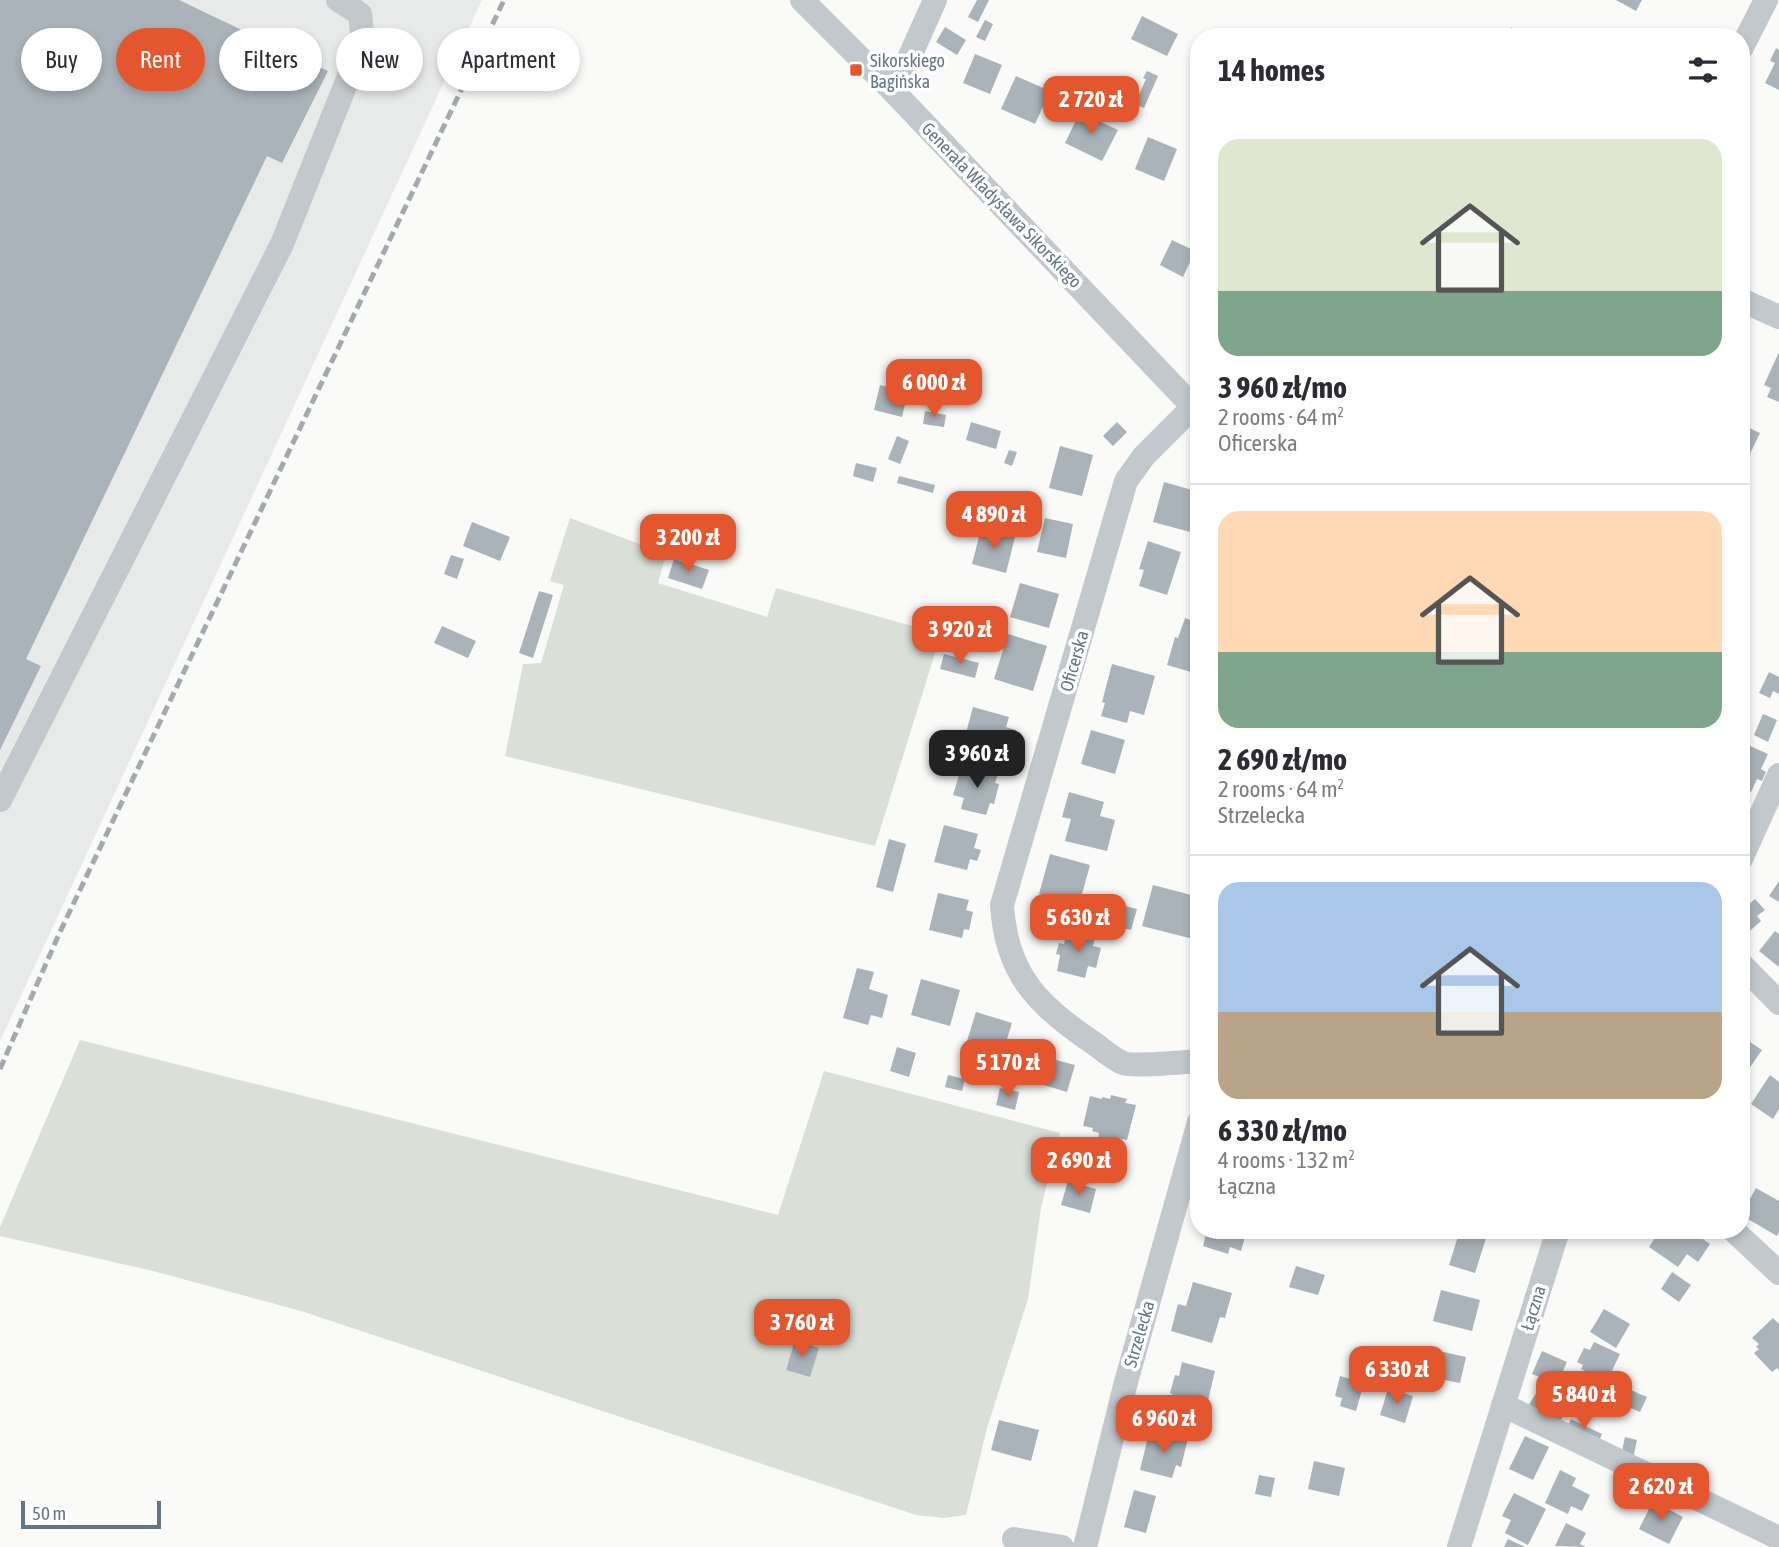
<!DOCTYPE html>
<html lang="en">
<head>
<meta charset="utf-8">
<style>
	:root { --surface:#fff; --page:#f2f2f3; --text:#2b2b33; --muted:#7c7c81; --line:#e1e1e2; --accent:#e4572e }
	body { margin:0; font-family:"Asap Condensed",sans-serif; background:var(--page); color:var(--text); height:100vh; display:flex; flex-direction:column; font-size:26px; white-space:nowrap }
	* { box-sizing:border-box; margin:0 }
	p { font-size:23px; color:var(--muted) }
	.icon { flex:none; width:38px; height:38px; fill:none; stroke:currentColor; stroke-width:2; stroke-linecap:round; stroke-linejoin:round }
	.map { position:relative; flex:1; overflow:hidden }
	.sheet { position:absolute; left:1190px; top:28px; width:560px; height:1211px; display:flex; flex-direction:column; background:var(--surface); border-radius:28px; box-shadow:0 4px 10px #0003 }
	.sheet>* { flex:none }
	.guide { position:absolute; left:21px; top:28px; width:665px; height:63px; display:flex; gap:14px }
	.scale { position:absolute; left:21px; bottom:18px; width:140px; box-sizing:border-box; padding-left:7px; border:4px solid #657683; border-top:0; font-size:19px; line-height:24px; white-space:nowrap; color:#657683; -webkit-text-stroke:5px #fff; paint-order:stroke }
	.price { position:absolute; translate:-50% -60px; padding:0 16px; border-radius:14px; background:var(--accent); color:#fff; font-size:23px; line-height:46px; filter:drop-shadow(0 2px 4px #0008) }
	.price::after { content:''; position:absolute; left:50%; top:42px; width:21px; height:16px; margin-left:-10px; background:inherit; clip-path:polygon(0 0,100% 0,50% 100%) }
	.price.on { background:#222; color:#fff }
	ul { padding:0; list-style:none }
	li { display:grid; align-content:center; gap:14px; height:371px; padding:0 28px }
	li+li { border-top:2px solid var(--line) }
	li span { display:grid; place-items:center; height:217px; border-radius:21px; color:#555 }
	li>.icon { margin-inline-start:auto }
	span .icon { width:126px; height:126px; fill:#fffc; stroke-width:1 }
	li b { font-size:30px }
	h2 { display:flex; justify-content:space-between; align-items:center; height:84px; padding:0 28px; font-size:30px }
	.tag { padding:0 24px; border-radius:32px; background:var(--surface); box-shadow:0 4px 10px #0003; font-size:24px; line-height:63px }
	.tag.on { background:var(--accent); color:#fff }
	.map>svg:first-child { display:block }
	.built { fill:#e8e9e9 }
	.green { fill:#dadfd7 }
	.building { fill:#aab3b9 }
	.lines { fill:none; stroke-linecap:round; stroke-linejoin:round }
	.minor { stroke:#c3c8cc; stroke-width:24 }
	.rail { stroke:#a2aab0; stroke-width:5; stroke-dasharray:10 5; stroke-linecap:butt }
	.poi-dot { fill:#e4572e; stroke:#fff; stroke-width:2.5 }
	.labels { text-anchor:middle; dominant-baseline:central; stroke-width:7; stroke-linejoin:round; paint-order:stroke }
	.poi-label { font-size:18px; fill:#657683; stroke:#fff; text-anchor:start }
	.street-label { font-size:18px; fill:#657683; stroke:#fff }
</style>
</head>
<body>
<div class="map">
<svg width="1779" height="1547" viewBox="0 0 1779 1547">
	<rect width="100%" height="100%" fill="#fafaf8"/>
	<path class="built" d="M0,0H482L0,1041Z"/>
	<path class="green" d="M570,518L666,554L658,583L767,617L776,588L941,634L875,846L505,756L523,664L541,663L564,585L550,581Z
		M80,1040L778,1215L824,1071L1060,1133L1041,1208L1028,1299L987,1428L966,1515L944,1518L916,1515L301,1311L153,1271L0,1236V1227Z"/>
	<path class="building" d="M0,0H179L328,71L282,163L267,156L26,659L41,666L0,750Z
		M977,0H989L978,22L968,17Z
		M1616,0H1642L1636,11Z
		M1142,16L1178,34L1167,56L1131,39Z
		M985,20L993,24L985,41L976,37Z
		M945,27L966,40L957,55L936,42Z
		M1511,27L1523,33L1525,29L1540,37H1507Z
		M1776,48L1779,50V90L1765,83L1775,63L1770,61Z
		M975,54L1002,65L990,94L963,83Z
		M1147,71L1158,76L1144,108L1135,104L1146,79L1143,78Z
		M1016,76L1050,91L1035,124L1001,109Z
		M1080,112L1118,130L1102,161L1065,143Z
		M1148,137L1177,149L1164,181L1135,169Z
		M1172,240L1195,251L1183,277L1160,265Z
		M1779,352V402L1767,397L1771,388L1764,385Z
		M880,385L908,392L902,417L874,410Z
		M925,411L946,415L944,427L923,424Z
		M971,422L1001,431L996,449L966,440Z
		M1117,422L1127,432L1113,446L1103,436Z
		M1741,424L1760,433L1748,458L1741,455Z
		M897,436L909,441L900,464L888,459Z
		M1060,446L1093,455L1082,496L1049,488Z
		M1009,450L1017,452L1012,466L1004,463Z
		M856,463L877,468L873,482L853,476Z
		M899,476L935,485L933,493L897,483Z
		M1164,482L1199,492V515L1194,533L1153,522Z
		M966,492L982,496L979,507L963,503Z
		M1045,518L1073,524L1066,558L1037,552Z
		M472,522L510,537L500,561L463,546Z
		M981,529L1015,537L1006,573L972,564Z
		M1148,541L1181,552L1167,595L1139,586L1144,570L1139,569Z
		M451,555L464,559L457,579L444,574Z
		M674,559L709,570L702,589L668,578Z
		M1020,583L1059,594L1049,628L1010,617Z
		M539,591L553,595L533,658L519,653Z
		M1185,618L1199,623V645L1191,672L1167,665L1175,637L1178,638Z
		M442,626L476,641L468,658L434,643Z
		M1008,634L1047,646L1033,691L994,679Z
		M944,654L979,663L975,678L940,669Z
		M1112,664L1155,676L1144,715L1130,711L1127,723L1101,716L1105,703L1102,702Z
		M1769,672L1779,677V694L1773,691L1770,698L1759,693Z
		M973,707L1009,717L1006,727L1016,730L1010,752L964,740Z
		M1763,714L1777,720L1768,742L1754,735Z
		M1091,730L1125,740L1115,774L1081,764Z
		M1748,745L1768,754L1761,769L1766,772L1762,781L1757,779L1751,792L1741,788V760Z
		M973,767L998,774L995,783L999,784L994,804L990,803L986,815L961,809L964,798L953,795L960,772L971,775Z
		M1069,792L1104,802L1100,816L1115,820L1107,851L1065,841L1071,819L1062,817Z
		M944,825L978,834L974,848L981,850L977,861L970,859L967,870L934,862Z
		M889,839L906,844L893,892L876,887Z
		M1050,854L1090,865L1079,905L1039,894Z
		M1779,881V902L1769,896Z
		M1153,885L1199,897L1197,940L1142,926Z
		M938,893L969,900L966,910L973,912L969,930L964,929L962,938L929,930Z
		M1755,899L1765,910L1757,916L1761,921L1744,936L1741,933V905L1745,902L1748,905Z
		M1117,904L1137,909L1131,930L1112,925Z
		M1067,930L1095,937L1093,946L1101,948L1096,968L1088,966L1085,978L1057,971L1060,955L1056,954L1059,943L1064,944Z
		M1775,931L1779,934V967L1759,951Z
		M857,968L874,972L869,989L888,995L882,1018L871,1015L868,1025L843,1018Z
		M921,979L960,990L950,1026L911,1015Z
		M976,1012L1012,1023L1002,1055L966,1044Z
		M1741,1036L1762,1050L1741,1080Z
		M897,1047L916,1053L909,1077L890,1071Z
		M1041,1056L1075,1065L1067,1092L1034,1082Z
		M948,1075L965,1079L962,1091L945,1087Z
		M1770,1075L1779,1082V1109L1773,1119L1751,1104Z
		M1000,1088L1019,1092L1015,1110L996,1105Z
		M1111,1095L1127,1099L1125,1103L1136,1105L1127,1140L1116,1138L1114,1145L1098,1141L1099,1133L1092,1131L1093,1128L1083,1126L1090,1096L1102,1099V1097L1110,1099Z
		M1741,1109L1748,1113L1741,1123Z
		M1068,1181L1096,1189L1090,1213L1061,1205Z
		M1756,1188L1779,1201V1232L1777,1236L1741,1215Z
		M1207,1230L1219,1233V1230H1247L1241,1251L1230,1247L1228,1254L1203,1246Z
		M1460,1230L1488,1232L1475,1273L1449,1265Z
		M1660,1230H1690L1710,1244L1698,1262L1687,1254L1678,1267L1649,1247Z
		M1296,1266L1325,1275L1318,1295L1289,1287Z
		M1672,1272L1691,1285L1679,1302L1661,1289Z
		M1193,1282L1232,1293L1225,1318L1220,1317L1212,1343L1171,1331L1178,1304L1186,1306Z
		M1441,1290L1480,1300L1472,1331L1433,1321Z
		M1604,1309L1630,1324L1616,1348L1590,1332Z
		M1773,1318L1779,1324V1370L1777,1368L1772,1372L1754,1353L1759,1349L1756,1347L1759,1344L1752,1338Z
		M795,1340L819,1348L810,1377L786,1370Z
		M1594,1342L1620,1354L1607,1381L1581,1369L1583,1365L1577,1362L1584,1348L1590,1350Z
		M1439,1351L1466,1357L1460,1383L1434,1378Z
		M1542,1351L1567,1362L1557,1384L1532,1374Z
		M1182,1362L1215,1371L1207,1405L1204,1404L1202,1413L1175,1407L1178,1398L1170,1393L1175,1375L1179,1376Z
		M1340,1376L1364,1383L1356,1411L1340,1406L1342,1398L1335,1396Z
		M1612,1382L1647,1397L1640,1412L1605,1397Z
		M1388,1389L1413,1396L1405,1423L1380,1415Z
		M1537,1392L1567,1410L1556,1427L1526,1409Z
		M1571,1419L1602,1434L1598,1443L1567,1428Z
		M999,1420L1039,1430L1031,1461L991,1450Z
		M1164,1432L1188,1438L1181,1467L1176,1465L1172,1478L1140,1470L1148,1437L1162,1441Z
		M1525,1436L1549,1447L1533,1480L1509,1469Z
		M1625,1437L1637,1440L1632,1463L1620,1461Z
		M1314,1461L1345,1468L1339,1496L1308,1489Z
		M1560,1470L1576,1478L1572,1486L1590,1495L1582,1511L1571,1506L1568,1514L1545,1503Z
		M1259,1475L1275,1478L1271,1497L1255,1494Z
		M1134,1490L1156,1496L1146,1533L1124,1527Z
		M1514,1493L1546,1509L1528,1545L1505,1533L1511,1520L1502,1516Z
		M1653,1501L1683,1517L1669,1544L1639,1529Z
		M1566,1523L1586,1533L1580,1544L1586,1547L1555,1546Z
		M1508,1539L1525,1547H1504Z"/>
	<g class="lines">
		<path class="minor" d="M802,0L894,92L1199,413
			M1741,49L1766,0
			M894,92L935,0
			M1741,300L1779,317
			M1193,407L1144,456L1126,481L1002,905C1006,973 1037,1005 1092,1042C1101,1048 1113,1059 1123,1063C1134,1067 1184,1062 1199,1061
			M0,800L282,244L363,41L360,14L338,0
			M1741,859L1779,775
			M1741,964L1779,1003
			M1733,1230L1779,1273
			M1503,1405L1779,1538
			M1014,1539L1062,1547
			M1085,1547L1126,1382L1199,1122
			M1459,1547L1558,1230"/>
		<path class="rail" d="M0,1069L59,934L504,0"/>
	</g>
	<rect class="poi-dot" x="849" y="63" width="14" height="14" rx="3.5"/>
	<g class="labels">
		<g class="poi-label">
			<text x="870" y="60">Sikorskiego<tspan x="870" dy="21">Bagińska</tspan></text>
		</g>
		<g class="street-label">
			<text transform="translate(1002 205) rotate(46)">Generała Władysława Sikorskiego</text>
			<text transform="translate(1074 661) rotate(-74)">Oficerska</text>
			<text transform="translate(1533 1308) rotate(-73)">Łączna</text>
			<text transform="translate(1139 1334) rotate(-74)">Strzelecka</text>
		</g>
	</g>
</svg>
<div class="scale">50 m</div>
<b class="price" style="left:1091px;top:136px">2 720 zł</b>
<b class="price" style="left:934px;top:419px">6 000 zł</b>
<b class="price" style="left:994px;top:551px">4 890 zł</b>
<b class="price" style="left:688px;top:574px">3 200 zł</b>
<b class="price" style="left:960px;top:666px">3 920 zł</b>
<b class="price on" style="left:977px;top:790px">3 960 zł</b>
<b class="price" style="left:1078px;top:954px">5 630 zł</b>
<b class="price" style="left:1008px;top:1099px">5 170 zł</b>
<b class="price" style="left:1079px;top:1197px">2 690 zł</b>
<b class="price" style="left:802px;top:1359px">3 760 zł</b>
<b class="price" style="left:1397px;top:1406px">6 330 zł</b>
<b class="price" style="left:1584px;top:1431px">5 840 zł</b>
<b class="price" style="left:1164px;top:1455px">6 960 zł</b>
<b class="price" style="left:1661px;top:1523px">2 620 zł</b>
<div class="guide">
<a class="tag">Buy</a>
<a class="tag on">Rent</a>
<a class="tag">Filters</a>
<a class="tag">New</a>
<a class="tag">Apartment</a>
</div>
<section class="sheet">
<h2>14 homes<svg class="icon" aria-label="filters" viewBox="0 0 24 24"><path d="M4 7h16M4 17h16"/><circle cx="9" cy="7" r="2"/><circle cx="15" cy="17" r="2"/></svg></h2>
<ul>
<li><span style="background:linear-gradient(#dfe7d0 70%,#7fa58c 0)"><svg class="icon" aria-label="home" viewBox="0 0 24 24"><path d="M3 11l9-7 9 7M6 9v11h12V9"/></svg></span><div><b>3 960 zł/mo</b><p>2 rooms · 64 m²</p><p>Oficerska</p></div></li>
<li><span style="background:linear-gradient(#ffd9b3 65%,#7fa58c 0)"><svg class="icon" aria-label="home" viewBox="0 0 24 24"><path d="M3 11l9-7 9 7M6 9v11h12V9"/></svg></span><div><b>2 690 zł/mo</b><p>2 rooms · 64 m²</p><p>Strzelecka</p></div></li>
<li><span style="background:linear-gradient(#a9c7e8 60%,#b9a48a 0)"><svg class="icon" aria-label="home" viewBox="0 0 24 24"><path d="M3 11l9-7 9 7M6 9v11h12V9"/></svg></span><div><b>6 330 zł/mo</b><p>4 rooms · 132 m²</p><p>Łączna</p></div></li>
</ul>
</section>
</div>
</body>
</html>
